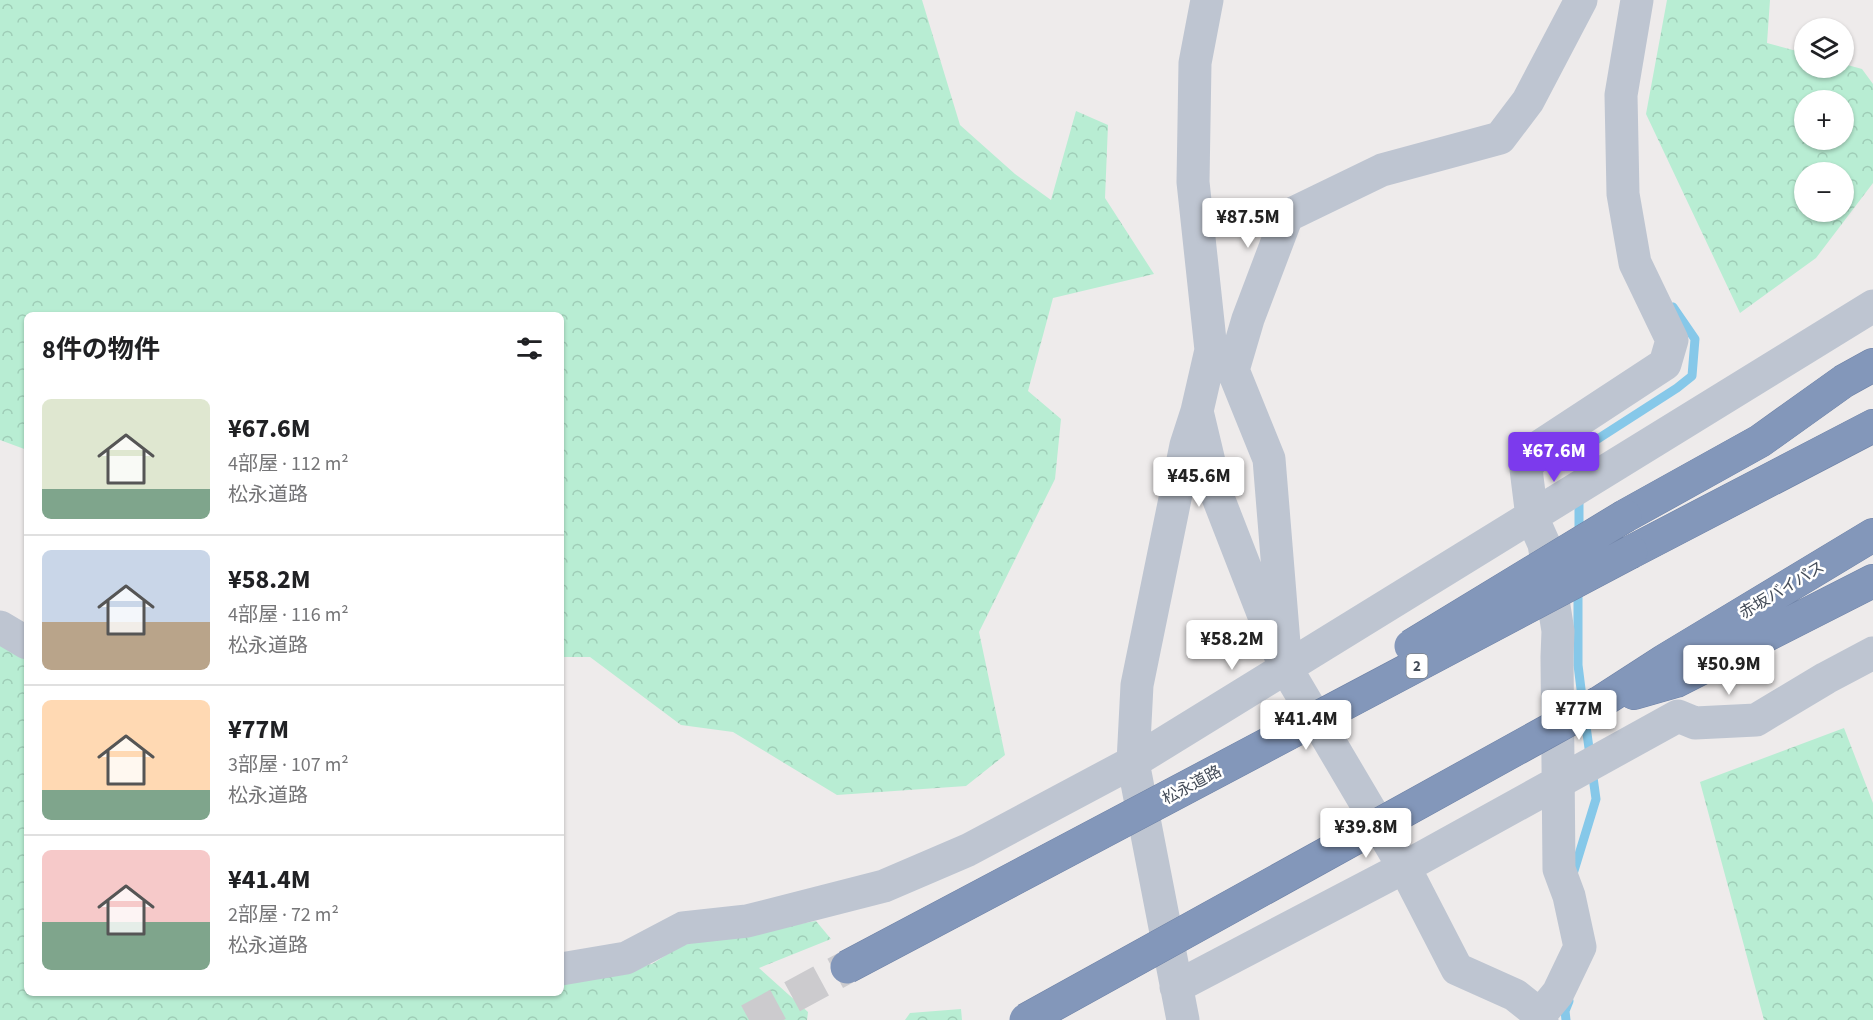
<!DOCTYPE html>
<html lang="ja">
<head>
<meta charset="utf-8">
<style>
	:root { --surface:#fff; --page:#f2f2f2; --text:#202124; --muted:#757577; --line:#e0e0e0; --accent:#7c3aed }
	body { margin:0; font-family:"Source Sans 3","Noto Sans JP",sans-serif; background:var(--page); color:var(--text); height:100vh; display:flex; flex-direction:column; font-size:22px; white-space:nowrap }
	* { box-sizing:border-box; margin:0 }
	p { font-size:20px; color:var(--muted) }
	.icon { flex:none; width:33px; height:33px; fill:none; stroke:currentColor; stroke-width:2; stroke-linecap:round; stroke-linejoin:round }
	.map { position:relative; flex:1; overflow:hidden }
	.details { position:absolute; left:24px; top:312px; width:540px; height:684px; display:flex; flex-direction:column; background:var(--surface); border-radius:9px; box-shadow:0 2px 4px #0004 }
	.details>* { flex:none }
	.buttons { position:absolute; left:1794px; top:18px; display:grid; gap:12px }
	.buttons a { display:grid; place-items:center; width:60px; height:60px; border-radius:50%; background:var(--surface); box-shadow:0 2px 4px #0004; font-size:30px }
	.price { position:absolute; translate:-50% -51px; padding:0 14px; border-radius:6px; background:#fff; color:#222; font-size:20px; line-height:39px; filter:drop-shadow(0 2px 3px #0008) }
	.price::after { content:''; position:absolute; left:50%; top:36px; width:18px; height:14px; margin-left:-9px; background:inherit; clip-path:polygon(0 0,100% 0,50% 100%) }
	.price.on { background:var(--accent); color:#fff }
	ul { padding:0; list-style:none }
	li { display:flex; align-items:center; gap:18px; height:150px; padding:0 18px }
	li+li { border-top:2px solid var(--line) }
	li span { display:grid; place-items:center; flex:none; width:168px; height:120px; border-radius:9px; color:#555 }
	li>.icon { margin-inline-start:auto }
	span .icon { width:72px; height:72px; fill:#fffc; stroke-width:1 }
	li b { font-size:26px }
	h2 { display:flex; justify-content:space-between; align-items:center; height:72px; padding:0 18px; font-size:26px }
	.map>svg:first-child { display:block }
	.forest { fill:url(#forest-crowns); fill-rule:evenodd }
	.lines { fill:none; stroke-linecap:round; stroke-linejoin:round }
	.stream { stroke:#86c8e9; stroke-width:9 }
	.highway-tunnel { stroke:#cccbce; stroke-width:33; stroke-dasharray:33 16; stroke-linecap:butt }
	.highway-casing { stroke:#6e82a6; stroke-width:34 }
	.minor { stroke:#bec5d1; stroke-width:33 }
	.highway { stroke:#8397ba; stroke-width:33 }
	.highway-bridge-casing { stroke:#6e82a6; stroke-width:34; stroke-linecap:butt }
	.highway-bridge { stroke:#8397ba; stroke-width:33 }
	.labels { text-anchor:middle; dominant-baseline:central; stroke-width:5; stroke-linejoin:round; paint-order:stroke }
	.shield { fill:#fff; stroke:#7c828a; stroke-width:1.5 }
	.shield-label { font-size:15px; font-weight:bold; fill:#444c58 }
	.street-label { font-size:16px; fill:#444c58; stroke:#fff }
</style>
</head>
<body>
<div class="map">
<svg width="1873" height="1020" viewBox="0 0 1873 1020">
	<defs>
		<pattern id="forest-crowns" width="20" height="18" patternUnits="userSpaceOnUse" patternTransform="scale(1.5)"><rect width="20" height="18" fill="#b8edd3"/><path d="M2 6a3 3 0 1 1 6 0M12 15a3 3 0 1 1 6 0" fill="none" stroke="#9fcdb7"/></pattern>
	</defs>
	<rect width="100%" height="100%" fill="#eeebeb"/>
	<path class="forest" d="M0,0H922L960,125L1015,174L1051,200L1076,111L1108,125L1105,198L1154,274L1053,298L1028,391L1061,419L1055,479L979,632L1005,755L966,786L837,795L733,732L681,725L590,657H561V315H27V450L0,440Z
		M1667,0H1770L1767,43L1804,53V68H1844V64L1862,69L1873,84V183L1816,258L1740,313L1646,114ZM1844,100V140H1804V100ZM1804,172H1844V212H1804Z
		M0,637L27,652V993H561V976L578,977L652,964L682,945L816,921L831,939L759,968L808,1012L807,1020H0Z
		M1844,728L1873,803V1020H1764L1700,782Z
		M961,1009L962,1020H905L910,1013Z"/>
	<g class="lines">
		<path class="stream" d="M1579,478V451L1677,388L1692,376L1695,339L1673,307
			M1579,535V494
			M1578,587V665L1583,705
			M1573,874L1596,799L1585,719
			M1566,1020L1565,1011L1569,1001"/>
		<path class="highway-tunnel" d="M749,1020L847,967"/>
		<defs>
			<path id="highway" d="M1625,516L1760,441L1844,381L1873,365
				M1631,552L1873,426
				M1634,693L1676,681L1873,581
				M1599,703L1664,661L1873,535"/>
		</defs>
		<use href="#highway" class="highway-casing"/>
		<path class="minor" d="M1197,411L1217,495L1273,639L1286,668L1410,878L1457,969L1515,995L1540,1015L1542,1020
			M0,627L27,643
			M1286,668L1269,459L1233,370L1248,319L1287,216L1382,170L1500,138L1528,101L1581,0
			M561,969L626,958L683,928L747,921L884,886L968,850L1133,762L1873,306
			M1176,987L1403,868L1678,716L1695,723L1756,720L1826,678L1873,653
			M1540,1015L1558,993L1580,947L1569,896L1559,869L1557,657L1558,631L1544,544L1532,517L1526,469L1540,446L1665,364L1672,340L1635,263L1623,194L1621,95L1637,0
			M1183,1020L1133,762L1137,685L1186,445L1197,411L1211,350L1193,182L1195,63L1207,0"/>
		<use href="#highway" class="highway"/>
		<defs>
			<path id="highway-bridge" d="M1411,646L1625,516
				M847,967L1631,552
				M1026,1020L1599,703"/>
		</defs>
		<use href="#highway-bridge" class="highway-bridge-casing"/>
		<use href="#highway-bridge" class="highway-bridge"/>
	</g>
	<g class="labels">
		<rect class="shield" x="1406.5" y="654" width="21" height="24" rx="4.5"/>
		<g class="shield-label">
			<text x="1417" y="666">2</text>
		</g>
		<g class="street-label">
			<text transform="translate(1782 590) rotate(-31)">赤坂バイパス</text>
			<text transform="translate(1192 785) rotate(-28)">松永道路</text>
		</g>
	</g>
</svg>
<div class="buttons">
<a><svg class="icon" aria-label="layers" viewBox="0 0 24 24"><path d="M12 4l9 5-9 5-9-5zM3 14l9 5 9-5"/></svg></a>
<a>+</a>
<a>−</a>
</div>
<b class="price" style="left:1248px;top:249px">¥87.5M</b>
<b class="price on" style="left:1554px;top:483px">¥67.6M</b>
<b class="price" style="left:1199px;top:508px">¥45.6M</b>
<b class="price" style="left:1232px;top:671px">¥58.2M</b>
<b class="price" style="left:1729px;top:696px">¥50.9M</b>
<b class="price" style="left:1579px;top:741px">¥77M</b>
<b class="price" style="left:1306px;top:751px">¥41.4M</b>
<b class="price" style="left:1366px;top:859px">¥39.8M</b>
<section class="details">
<h2>8件の物件<svg class="icon" aria-label="filters" viewBox="0 0 24 24"><path d="M4 7h16M4 17h16"/><circle cx="9" cy="7" r="2"/><circle cx="15" cy="17" r="2"/></svg></h2>
<ul>
<li><span style="background:linear-gradient(#dfe7d0 75%,#7fa58c 0)"><svg class="icon" aria-label="home" viewBox="0 0 24 24"><path d="M3 11l9-7 9 7M6 9v11h12V9"/></svg></span><div><b>¥67.6M</b><p>4部屋 · 112 m²</p><p>松永道路</p></div></li>
<li><span style="background:linear-gradient(#c9d6e8 60%,#b9a48a 0)"><svg class="icon" aria-label="home" viewBox="0 0 24 24"><path d="M3 11l9-7 9 7M6 9v11h12V9"/></svg></span><div><b>¥58.2M</b><p>4部屋 · 116 m²</p><p>松永道路</p></div></li>
<li><span style="background:linear-gradient(#ffd9b3 75%,#7fa58c 0)"><svg class="icon" aria-label="home" viewBox="0 0 24 24"><path d="M3 11l9-7 9 7M6 9v11h12V9"/></svg></span><div><b>¥77M</b><p>3部屋 · 107 m²</p><p>松永道路</p></div></li>
<li><span style="background:linear-gradient(#f6c9c9 60%,#7fa58c 0)"><svg class="icon" aria-label="home" viewBox="0 0 24 24"><path d="M3 11l9-7 9 7M6 9v11h12V9"/></svg></span><div><b>¥41.4M</b><p>2部屋 · 72 m²</p><p>松永道路</p></div></li>
</ul>
</section>
</div>
</body>
</html>
